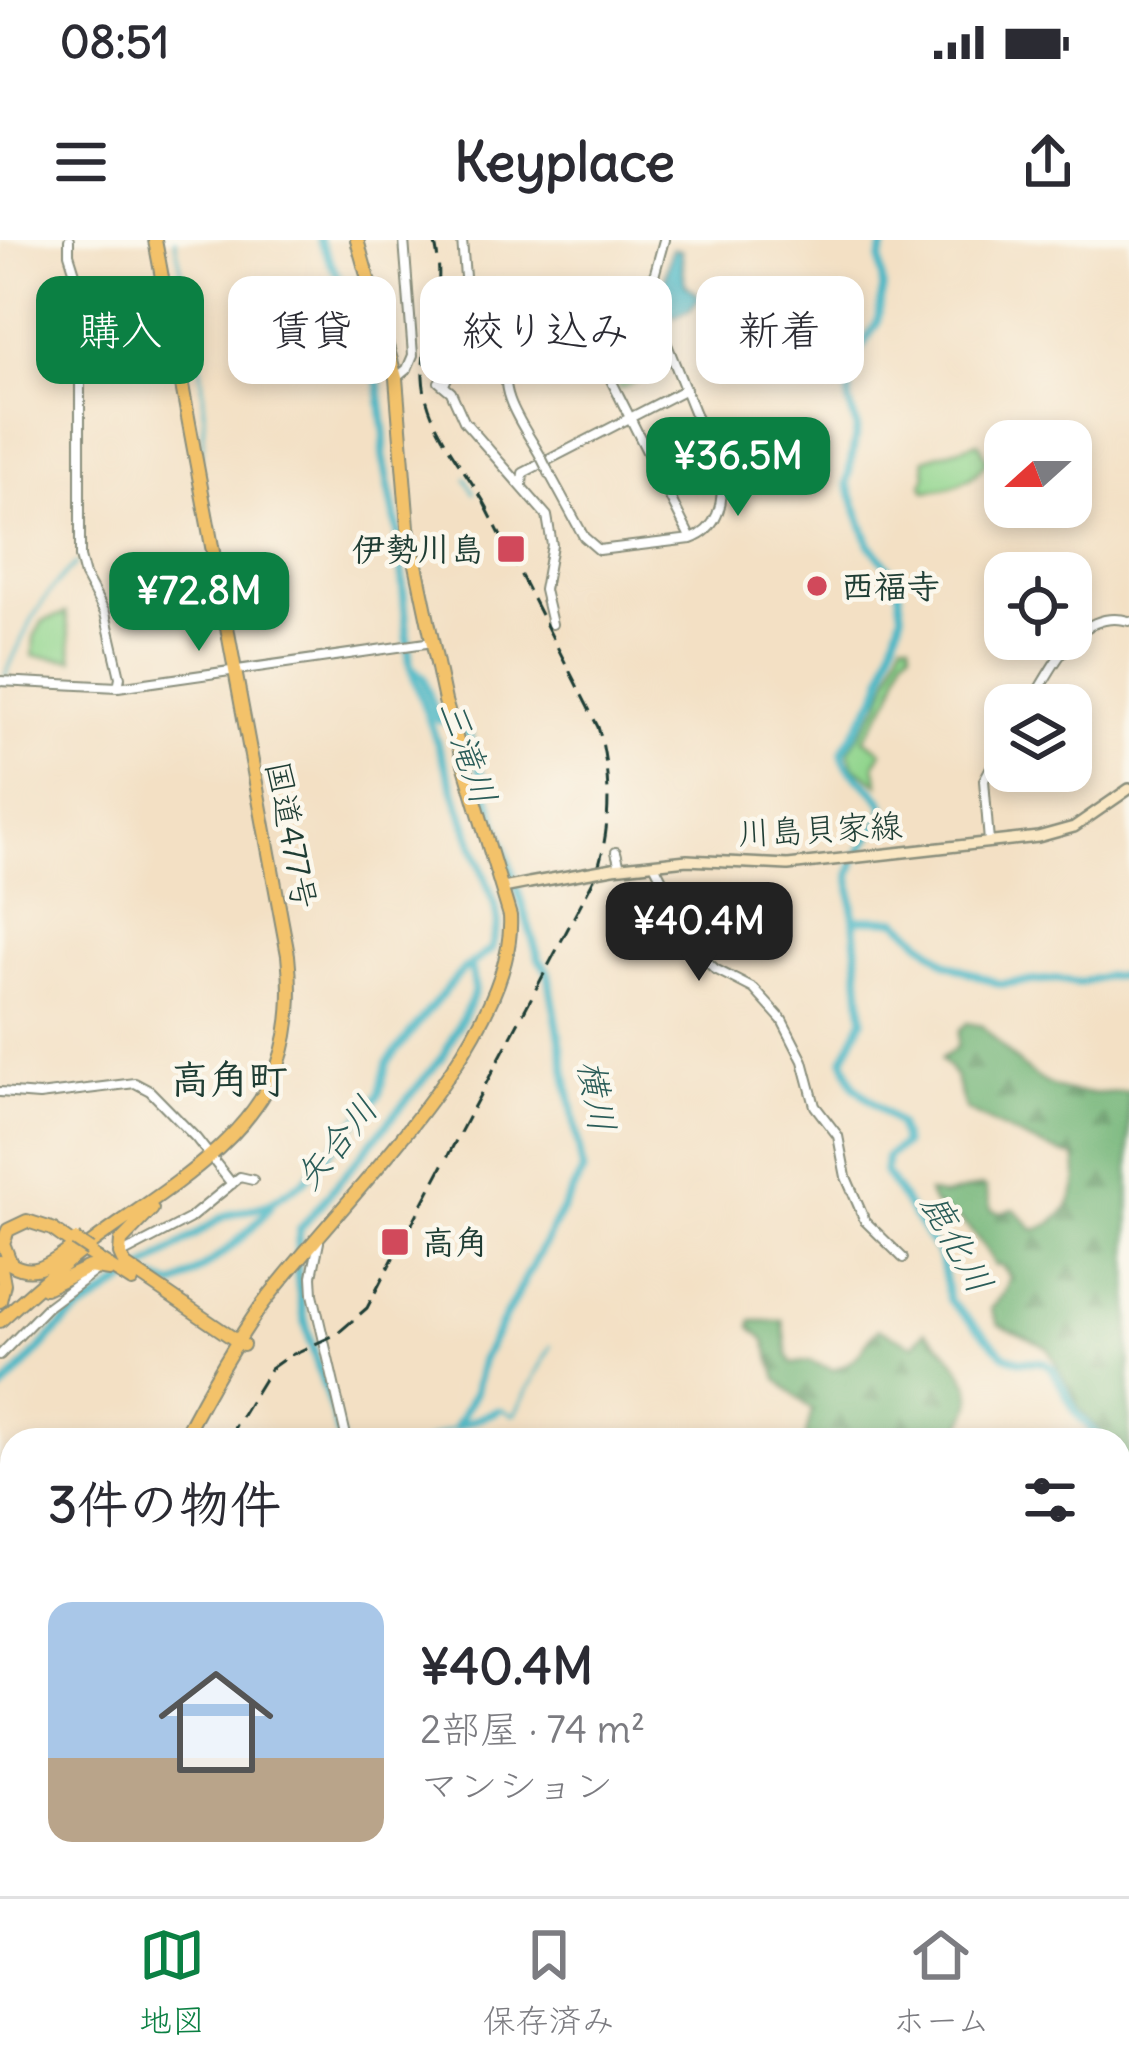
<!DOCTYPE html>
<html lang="ja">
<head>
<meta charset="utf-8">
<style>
	:root { --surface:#fff; --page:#f7f7f7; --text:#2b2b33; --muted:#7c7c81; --line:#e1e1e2; --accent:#0b8043 }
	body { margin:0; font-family:Delius,"Klee One",sans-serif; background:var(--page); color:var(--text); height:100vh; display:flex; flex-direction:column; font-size:45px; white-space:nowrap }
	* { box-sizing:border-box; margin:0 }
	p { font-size:39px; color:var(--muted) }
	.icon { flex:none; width:66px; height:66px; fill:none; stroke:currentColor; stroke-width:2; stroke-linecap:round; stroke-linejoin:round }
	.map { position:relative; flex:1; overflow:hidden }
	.panel { position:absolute; left:0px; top:1188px; width:1131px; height:468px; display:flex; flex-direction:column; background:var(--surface); border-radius:36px 36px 0 0; box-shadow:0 6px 18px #0003 }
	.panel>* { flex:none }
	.guide { position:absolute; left:36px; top:36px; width:1059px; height:108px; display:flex; gap:24px }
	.needle { width:78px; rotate:249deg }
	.controls { position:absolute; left:984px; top:180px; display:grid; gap:24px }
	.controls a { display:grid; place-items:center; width:108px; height:108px; border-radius:24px; background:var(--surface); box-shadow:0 6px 18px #0003; font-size:60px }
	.price { position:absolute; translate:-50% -102px; padding:0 27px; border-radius:24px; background:var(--accent); color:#fff; font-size:39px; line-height:78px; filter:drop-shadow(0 3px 6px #0008) }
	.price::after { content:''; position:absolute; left:50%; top:72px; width:36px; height:27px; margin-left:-18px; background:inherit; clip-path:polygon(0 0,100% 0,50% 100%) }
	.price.on { background:#222; color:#fff }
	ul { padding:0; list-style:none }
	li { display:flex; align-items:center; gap:36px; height:300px; padding:0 48px }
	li+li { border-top:3px solid var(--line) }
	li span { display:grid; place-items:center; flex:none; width:336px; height:240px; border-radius:24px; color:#555 }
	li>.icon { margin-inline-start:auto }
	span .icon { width:144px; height:144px; fill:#fffc; stroke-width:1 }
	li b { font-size:51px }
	h2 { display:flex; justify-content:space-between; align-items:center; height:144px; padding:0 48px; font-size:51px }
	.pill { padding:0 42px; border-radius:24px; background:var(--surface); box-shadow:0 6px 18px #0003; font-size:42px; line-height:108px }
	.pill.on { background:var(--accent); color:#fff }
	.status { display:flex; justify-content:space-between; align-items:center; height:84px; padding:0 60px; background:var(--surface); direction:ltr }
	.status svg { height:33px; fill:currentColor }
	header { display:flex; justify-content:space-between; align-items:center; height:156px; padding:0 48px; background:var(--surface); font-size:54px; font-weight:800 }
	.tab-bar { display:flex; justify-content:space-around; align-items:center; height:168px; border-top:3px solid var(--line); background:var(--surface); font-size:33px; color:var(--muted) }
	.tab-bar a { display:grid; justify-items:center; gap:6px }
	.tab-bar .on { color:var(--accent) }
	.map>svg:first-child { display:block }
	.green { fill:#92d58e; stroke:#588961; stroke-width:3 }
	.forest { fill:url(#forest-firs); stroke:#4a7a56; stroke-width:3 }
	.water { fill:#4ab7c5; stroke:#347a7c; stroke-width:3 }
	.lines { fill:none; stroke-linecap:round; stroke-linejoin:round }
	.stream { stroke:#4ab7c5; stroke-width:3 }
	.river { stroke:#4ab7c5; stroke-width:8 }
	.tertiary-casing { stroke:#898e7c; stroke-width:12 }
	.secondary-casing { stroke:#898e7c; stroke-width:14 }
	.trunk-casing { stroke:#898e7c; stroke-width:16 }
	.motorway-casing { stroke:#898e7c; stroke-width:18 }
	.tertiary { stroke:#fff; stroke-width:8 }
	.secondary { stroke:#fae7c3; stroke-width:9 }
	.trunk { stroke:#f3c26a; stroke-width:12 }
	.motorway { stroke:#f3c26a; stroke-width:14 }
	.rail { stroke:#1f3d34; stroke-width:3; stroke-dasharray:18 9; stroke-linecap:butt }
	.tertiary-bridge-casing { stroke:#898e7c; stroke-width:12; stroke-linecap:butt }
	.secondary-bridge-casing { stroke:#898e7c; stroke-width:14; stroke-linecap:butt }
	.trunk-bridge-casing { stroke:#898e7c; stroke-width:16; stroke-linecap:butt }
	.tertiary-bridge { stroke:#fff; stroke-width:8 }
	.secondary-bridge { stroke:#fae7c3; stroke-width:9 }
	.trunk-bridge { stroke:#f3c26a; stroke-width:12 }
	.poi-dot { fill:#d1495b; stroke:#fbf7ec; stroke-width:4.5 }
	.labels { text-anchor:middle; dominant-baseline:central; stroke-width:9; stroke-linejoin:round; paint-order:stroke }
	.poi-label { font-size:33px; font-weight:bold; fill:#1f3d34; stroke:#fbf7ec; text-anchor:start }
	.street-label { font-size:33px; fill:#1f3d34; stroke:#fbf7ec }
	.water-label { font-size:36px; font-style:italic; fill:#2a5c58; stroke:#fbf7ec }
	.quarter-label { font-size:39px; font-weight:bold; fill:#1f3d34; stroke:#fbf7ec }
</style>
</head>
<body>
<div class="status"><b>08:51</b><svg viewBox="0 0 49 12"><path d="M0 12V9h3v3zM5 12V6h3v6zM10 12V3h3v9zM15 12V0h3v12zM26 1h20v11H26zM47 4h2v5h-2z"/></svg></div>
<header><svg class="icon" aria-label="menu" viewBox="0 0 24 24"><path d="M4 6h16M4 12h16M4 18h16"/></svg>Keyplace<svg class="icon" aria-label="share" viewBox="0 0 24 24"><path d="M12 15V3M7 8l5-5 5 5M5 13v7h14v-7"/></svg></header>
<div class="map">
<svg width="1129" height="1656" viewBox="0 0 1129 1656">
	<defs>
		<pattern id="forest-firs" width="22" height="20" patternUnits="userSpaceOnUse" patternTransform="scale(3)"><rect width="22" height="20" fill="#75b679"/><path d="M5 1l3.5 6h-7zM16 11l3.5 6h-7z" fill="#5f9564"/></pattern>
	</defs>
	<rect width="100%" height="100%" fill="#fbf7ec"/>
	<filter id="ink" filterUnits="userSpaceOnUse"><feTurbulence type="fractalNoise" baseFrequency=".00833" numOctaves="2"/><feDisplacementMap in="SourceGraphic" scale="24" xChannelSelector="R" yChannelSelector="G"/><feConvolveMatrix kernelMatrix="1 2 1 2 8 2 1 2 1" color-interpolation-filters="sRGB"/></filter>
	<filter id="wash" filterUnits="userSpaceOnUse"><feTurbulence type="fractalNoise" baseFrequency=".004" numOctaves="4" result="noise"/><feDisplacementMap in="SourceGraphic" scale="48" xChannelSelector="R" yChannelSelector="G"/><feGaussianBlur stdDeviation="2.7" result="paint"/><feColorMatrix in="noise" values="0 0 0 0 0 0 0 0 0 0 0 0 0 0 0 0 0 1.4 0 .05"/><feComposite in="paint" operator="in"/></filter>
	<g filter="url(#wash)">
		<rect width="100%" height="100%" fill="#f3e0c4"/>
		<path class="green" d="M633,90L637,91L652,129L651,134L620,149L602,111Z
			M979,202L987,221C970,244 952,249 925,251L922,245L926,236L924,219Z
			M66,373L73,420L33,416L34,397L43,381Z
			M903,400L910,401L911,409L904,415L892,455L864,499L882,511L875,524L879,544L854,527L848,511L880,463Z"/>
		<path class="forest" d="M967,783L982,786C1035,840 1048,861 1129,851V1227L1119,1216V1200H1106L1080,1169L1047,1107L998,1084L991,1069L1005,1052L1010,1037L1000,1025L995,1026C989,1012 975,994 964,984C950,970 933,974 928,952L944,956L981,946L986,948L991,970L1001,973L1014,969L1035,990C1068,981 1082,949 1075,917C1036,906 1002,889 965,869L955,836L941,819L957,807L959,791Z
			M752,1081H783L788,1115L793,1124L809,1121L834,1130C871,1114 856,1107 879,1089L914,1105L925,1091C944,1106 974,1137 971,1164C969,1176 958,1188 955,1200H805L812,1170L777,1139L765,1100L751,1087Z
			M1129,1610V1656H1052L1058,1644H1105L1109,1652L1119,1654L1125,1640L1121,1618Z
			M906,1644H1022V1656H912Z"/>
		<path class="water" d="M672,9L681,10L685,44L701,57L690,70L674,77C655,62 666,32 672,9Z"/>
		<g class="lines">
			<path class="stream" d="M175,0C189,69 213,147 201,218
				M466,238L474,253
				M5,437C22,397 42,352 77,323
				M501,1169L512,1175
				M515,1174L551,1106
				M426,1200L456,1187
				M294,1644L310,1656"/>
			<path class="river" d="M886,0L880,19L883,48L877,83L857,114L850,135L849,162L857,188L847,243L870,305L896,336L902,373L878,454L842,512C846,538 876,543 885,568L881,580L856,617L850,636L863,779L843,819L854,846L898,884L904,904L887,917L885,932L940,1016L949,1060L1005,1115L1020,1121L1043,1122L1052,1128L1077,1174L1101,1200
				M411,427L423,437L438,480L446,481
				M454,481L469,495L539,719L548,732L583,931L482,1120L475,1152L456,1187L497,1171
				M854,679L897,680L946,723L999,744L1056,739L1078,743L1104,736H1129
				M154,1039L174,1046C203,1030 253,993 270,966
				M0,1152L67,1080L224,976L267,965L304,941L379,855L387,823L424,776L462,731L491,710L498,684L495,666L410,426L398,292L383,215L385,196L379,145L348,56L319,0
				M340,1200C324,1134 286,1058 300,989L443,816L472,759L475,749L471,724
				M1119,1230L1129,1237
				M1119,1371L1129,1363
				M1119,1450L1129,1464
				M1129,1503V1515
				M264,1644L266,1656"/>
		</g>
	</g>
	<g filter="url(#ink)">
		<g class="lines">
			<defs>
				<path id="tertiary" d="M69,0V14L80,49V317L85,336L105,373L120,437L118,447
					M470,55L510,119
					M581,68L606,130L691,299
					M396,138L407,129L413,115L404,0
					M439,142L451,152L464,181L547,276L552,305L544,350L552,384
					M444,145L469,86L462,0
					M541,217C526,189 494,151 510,119L611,45L625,42L651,47
					M547,229L584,297L599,310L691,299C717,290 724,264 721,239L652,67L651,47L664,0
					M522,245L523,233L686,149
					M0,441L118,447L433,402
					M1029,465C1053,429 1077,367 1129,381
					M989,602L984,540L1005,501
					M616,612L620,627
					M654,624L701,716L715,729L754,749L782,780L803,821L815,866L838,896L846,937L865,981L903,1018
					M0,852L39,855L135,843L150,851L196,898L232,944
					M319,1002L312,1036L313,1054L347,1200
					M126,1012L189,979L240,937L253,940
					M0,1115L47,1067L95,1031
					M279,1644V1656
					M416,1644L446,1656"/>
				<path id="secondary" d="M613,628L687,620L788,625L1038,597L1074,587L1129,549
					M503,648L529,643"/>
				<path id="trunk" d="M152,969L121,1001L120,1014L125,1025L243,1105
					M71,1009C51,1023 35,1038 11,1024L3,1003L8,990L27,981L52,989L73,1004
					M88,1013L132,1041
					M0,1022L4,1044L0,1061
					M45,1048L89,1027L109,1030
					M0,1081C32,1051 64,1023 100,997C163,951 250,902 278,825C291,789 292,752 288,715L155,0
					M182,1200C206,1154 232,1107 262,1065C334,968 517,799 510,676L445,461L408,287L396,138L357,0
					M0,1542L12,1519"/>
				<path id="motorway" d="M0,1334L12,1326
					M0,1356L12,1341
					M0,1378L12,1386
					M0,1426L12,1428
					M539,1644L552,1656"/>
			</defs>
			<use href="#tertiary" class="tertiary-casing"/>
			<use href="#secondary" class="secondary-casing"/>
			<use href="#trunk" class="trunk-casing"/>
			<use href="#motorway" class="motorway-casing"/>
			<use href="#tertiary" class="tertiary"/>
			<use href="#secondary" class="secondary"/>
			<use href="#trunk" class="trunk"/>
			<use href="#motorway" class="motorway"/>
			<path class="rail" d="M434,0C450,58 421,85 423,137C425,186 465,227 488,269
				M397,1012L593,641C612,596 612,533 598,487L481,257
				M227,1200L270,1129L287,1117L337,1094L367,1068L404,997
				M0,1615L12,1593"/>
			<defs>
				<path id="tertiary-bridge" d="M541,217L547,229"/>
				<path id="secondary-bridge" d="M529,643L613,628"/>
				<path id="trunk-bridge" d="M75,1000L90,1010"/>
			</defs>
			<use href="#tertiary-bridge" class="tertiary-bridge-casing"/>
			<use href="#secondary-bridge" class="secondary-bridge-casing"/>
			<use href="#trunk-bridge" class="trunk-bridge-casing"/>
			<use href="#tertiary-bridge" class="tertiary-bridge"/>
			<use href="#secondary-bridge" class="secondary-bridge"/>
			<use href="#trunk-bridge" class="trunk-bridge"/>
		</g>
	</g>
	<g class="poi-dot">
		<rect x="496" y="294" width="30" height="30" rx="6"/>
		<circle cx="817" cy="346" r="12"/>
		<rect x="380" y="987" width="30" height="30" rx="6"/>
	</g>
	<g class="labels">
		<g class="poi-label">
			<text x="484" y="309" text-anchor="end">伊勢川島</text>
			<text x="841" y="346">西福寺</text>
			<text x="422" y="1002">高角</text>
		</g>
		<g class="street-label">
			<text transform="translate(820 589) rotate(-3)">川島貝家線</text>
			<text transform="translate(292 595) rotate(79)">国道477号</text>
		</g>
		<g class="water-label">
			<text transform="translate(468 512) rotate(71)">三滝川</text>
			<text transform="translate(597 856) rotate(80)">横川</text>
			<text transform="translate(336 903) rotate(-51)">矢合川</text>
			<text transform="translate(957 1003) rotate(61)">鹿化川</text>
		</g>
		<g class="quarter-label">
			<text x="229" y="839">高角町</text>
		</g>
	</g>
</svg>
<div class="controls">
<a><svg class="needle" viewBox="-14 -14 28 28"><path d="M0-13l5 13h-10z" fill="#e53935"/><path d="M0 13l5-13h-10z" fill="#7c7c81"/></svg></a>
<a><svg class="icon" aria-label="locate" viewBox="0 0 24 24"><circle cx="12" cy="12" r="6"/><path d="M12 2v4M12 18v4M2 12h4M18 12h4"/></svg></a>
<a><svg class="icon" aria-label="layers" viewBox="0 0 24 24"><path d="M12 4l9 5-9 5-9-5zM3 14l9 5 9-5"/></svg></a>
</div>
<b class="price" style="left:738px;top:279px">¥36.5M</b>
<b class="price" style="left:199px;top:414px">¥72.8M</b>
<b class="price on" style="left:699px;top:744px">¥40.4M</b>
<div class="guide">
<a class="pill on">購入</a>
<a class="pill">賃貸</a>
<a class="pill">絞り込み</a>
<a class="pill">新着</a>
</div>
<section class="panel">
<h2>3件の物件<svg class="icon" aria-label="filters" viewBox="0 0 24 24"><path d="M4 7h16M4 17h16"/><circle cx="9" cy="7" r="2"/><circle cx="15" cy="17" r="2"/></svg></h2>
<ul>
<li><span style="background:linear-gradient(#a9c7e8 65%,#b9a48a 0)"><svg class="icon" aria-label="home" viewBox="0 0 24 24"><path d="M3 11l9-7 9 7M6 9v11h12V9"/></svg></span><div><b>¥40.4M</b><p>2部屋 · 74 m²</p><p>マンション</p></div></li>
</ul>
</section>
</div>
<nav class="tab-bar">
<a class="on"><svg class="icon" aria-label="map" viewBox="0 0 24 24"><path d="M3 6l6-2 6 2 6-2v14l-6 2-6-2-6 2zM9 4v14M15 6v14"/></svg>地図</a>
<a><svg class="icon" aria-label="saved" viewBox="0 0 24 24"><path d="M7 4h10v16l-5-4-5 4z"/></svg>保存済み</a>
<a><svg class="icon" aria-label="home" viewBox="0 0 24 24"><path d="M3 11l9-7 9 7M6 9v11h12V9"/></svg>ホーム</a>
</nav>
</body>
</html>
